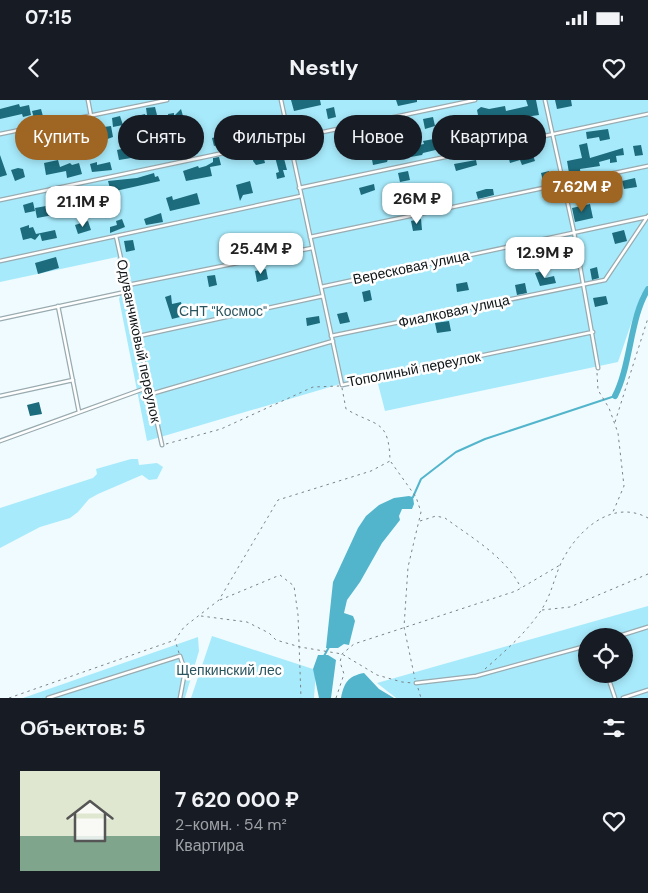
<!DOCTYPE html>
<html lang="ru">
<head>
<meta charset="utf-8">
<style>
	:root { --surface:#171b24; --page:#242831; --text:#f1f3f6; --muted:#9ea1a6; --line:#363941; --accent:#9e6523 }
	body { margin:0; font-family:"DM Sans",sans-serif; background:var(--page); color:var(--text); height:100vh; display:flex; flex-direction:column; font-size:19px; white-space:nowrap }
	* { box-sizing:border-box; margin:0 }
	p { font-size:16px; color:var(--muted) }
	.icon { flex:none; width:28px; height:28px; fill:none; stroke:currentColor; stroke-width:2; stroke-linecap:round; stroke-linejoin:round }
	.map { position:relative; height:598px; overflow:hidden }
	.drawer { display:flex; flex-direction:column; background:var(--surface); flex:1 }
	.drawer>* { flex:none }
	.banner { position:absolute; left:15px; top:15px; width:619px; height:45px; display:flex; gap:10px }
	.controls { position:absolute; left:578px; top:528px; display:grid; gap:10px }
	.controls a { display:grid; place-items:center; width:55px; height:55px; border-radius:50%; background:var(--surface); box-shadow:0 2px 8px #0003; font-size:25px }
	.price { position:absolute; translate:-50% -42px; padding:0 11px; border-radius:10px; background:#fff; color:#222; font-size:16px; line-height:32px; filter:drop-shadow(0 1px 2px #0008) }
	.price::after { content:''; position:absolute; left:50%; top:30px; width:15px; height:11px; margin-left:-8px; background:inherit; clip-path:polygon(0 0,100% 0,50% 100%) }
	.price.on { background:var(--accent); color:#fff }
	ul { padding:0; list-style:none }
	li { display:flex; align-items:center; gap:15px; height:125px; padding:0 20px }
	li+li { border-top:1px solid var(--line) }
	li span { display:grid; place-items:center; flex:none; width:140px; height:100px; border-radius:0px; color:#555 }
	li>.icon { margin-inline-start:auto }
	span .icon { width:60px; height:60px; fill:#fffc; stroke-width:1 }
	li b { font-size:21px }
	h2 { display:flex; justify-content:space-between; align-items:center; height:60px; padding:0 20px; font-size:21px }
	.tag { padding:0 18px; border-radius:22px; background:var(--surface); box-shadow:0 2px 8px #0003; font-size:18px; line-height:45px }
	.tag.on { background:var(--accent); color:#fff }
	.status { display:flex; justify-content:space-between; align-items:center; height:35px; padding:0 25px; background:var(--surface); direction:ltr }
	.status svg { height:14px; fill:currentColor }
	header { display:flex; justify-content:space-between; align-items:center; height:65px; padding:0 20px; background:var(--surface); font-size:22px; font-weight:700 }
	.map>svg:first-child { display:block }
	.green { fill:#a7eafb; fill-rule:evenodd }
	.water { fill:#53b5cc }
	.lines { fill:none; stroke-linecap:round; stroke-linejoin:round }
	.stream { stroke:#53b5cc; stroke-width:2 }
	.canal { stroke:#53b5cc; stroke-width:6 }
	.building { fill:#1c6c7d }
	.lane-casing { stroke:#99abb0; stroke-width:5 }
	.path { stroke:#7b8386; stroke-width:1; stroke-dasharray:2.5 4; stroke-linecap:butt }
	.lane { stroke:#fff; stroke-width:2.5 }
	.labels { text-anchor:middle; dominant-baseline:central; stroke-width:5; stroke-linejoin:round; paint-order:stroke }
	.street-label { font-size:14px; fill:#0f1517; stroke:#fff }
	.park-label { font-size:14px; fill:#2a555f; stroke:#fff }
</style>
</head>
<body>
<div class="status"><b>07:15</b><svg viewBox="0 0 49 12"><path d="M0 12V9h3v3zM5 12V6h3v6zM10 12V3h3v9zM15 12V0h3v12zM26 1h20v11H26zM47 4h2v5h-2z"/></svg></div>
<header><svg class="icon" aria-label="back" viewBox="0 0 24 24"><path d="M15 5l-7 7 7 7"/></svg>Nestly<svg class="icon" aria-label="heart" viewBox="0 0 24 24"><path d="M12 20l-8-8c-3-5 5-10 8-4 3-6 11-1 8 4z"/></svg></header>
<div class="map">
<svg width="648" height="598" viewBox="0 0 648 598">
	<rect width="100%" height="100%" fill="#f0fbff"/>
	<path class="green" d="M0,0H648V185L641,195L618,262L385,311L376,276L340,284L147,341L119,199L123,185L117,157L0,182Z
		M131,359H138L139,365L157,363L163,367L157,379L149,380L142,375L98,394L89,399L78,412L70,418L40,427L0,448V408L93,378L97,374L96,369Z
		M648,506V598H396L377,583ZM586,536H624V574H586Z
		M212,536L316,570L314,598H191Z
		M198,537L199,551L185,598H23Z"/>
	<path class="water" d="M409,396L413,397L414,404L412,409H402L399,416L400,420L382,443L360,482L347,500L344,513L353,516L355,521L349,545L344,544L338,548H326L333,482L358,428L366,416L379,405L394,398Z
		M318,555H328L336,560L331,598H319L313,569Z
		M364,573L379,589L394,598H341C344,583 348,576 364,573Z"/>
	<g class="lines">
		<path class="stream" d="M413,397L421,379L456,352L485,339L615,296
			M324,556L329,547"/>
		<path class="canal" d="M615,296C631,265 630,217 648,189"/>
	</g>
	<path class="building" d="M291,0H320L321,5L294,11Z
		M396,0H417V2L398,6Z
		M526,0H536L539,15L511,19L510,16L492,20V16L481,18L480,15H478L477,10L481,7L489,9L505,6L506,11L528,6Z
		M555,0H571L572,6L557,9Z
		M19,4L20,7L29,5L31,15L23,17L22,14L0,19V9Z
		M155,7L157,15H147L146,8Z
		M334,7L336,17L328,19L326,9Z
		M41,9L44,20L35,22L32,11Z
		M181,9L185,23L169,27L168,14L174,13V16Z
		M145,14L148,24L140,27L137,16Z
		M120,16L123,25L113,27L112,18Z
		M433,17L435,26L425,29L423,19Z
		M82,25L83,30L87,31L85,38L76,40L73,26Z
		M111,26L113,37L99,42L96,33L100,30L105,32L104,27Z
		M608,29L610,39L600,41L599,37L587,39L586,32Z
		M48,33L50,42L41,44L36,36Z
		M377,33H383L387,50L403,46H413L424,44L423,41L439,38L474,33L476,42L459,46L449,51L444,48L423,53L422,55L399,59L398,57L388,59L387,62L373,65L369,43L359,45L357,37Z
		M223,35L225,43L214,46L212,38Z
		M170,40L172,47L179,45L181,50L162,52L160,42Z
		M587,43L590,58L623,48L624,55L616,56L617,62L610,63V59L599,62L600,66L580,69L581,77L570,79L567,61L582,58L579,45Z
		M641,45L643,55L635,56L633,46Z
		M134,46L137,57L119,60L117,50Z
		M277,47H281L287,70H283L285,77L277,79L276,73L279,72L275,57L264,59L265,63L256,65L253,61L254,55Z
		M304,48L306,57L297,59L295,50Z
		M152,49L154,58L145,60L143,51Z
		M532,52L535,61L522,65L520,60L510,63L508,55L515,53L516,56Z
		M0,55L7,75L0,77Z
		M219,57L221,65L210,67L212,76L186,81L183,71L198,66L199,68L206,66L213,62V58Z
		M58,60L60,67L70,63L72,65L79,63L82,74L67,78L66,71L46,75L44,63Z
		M476,60L477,65L456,71L454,64Z
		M97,62V65L110,62L112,70L92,72L90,64Z
		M18,68L23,69L25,77L15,81L11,70Z
		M408,71L410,80L400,82L398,73Z
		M549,71L552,83L544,85L541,73Z
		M154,73L155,77L158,76L160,81L111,92L108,81L137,78Z
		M635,78L637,87L624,89L622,81Z
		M250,81L253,93L243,95L240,101L236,85Z
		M374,84L375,90L361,95L359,88Z
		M486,89H493L494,95L478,99L476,92Z
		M80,91L82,102L71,104L68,92Z
		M197,93L200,104L170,111L166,98L172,96L173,100Z
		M451,93L452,101L436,104L434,96Z
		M33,102L35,111L25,113L23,105Z
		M68,102L70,112L37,118L35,108Z
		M590,104L593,118L575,122L572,108Z
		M161,113L163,122L146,125L144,119Z
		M122,119L125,127L110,133V127L117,125L116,121Z
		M421,119L422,130L413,131L411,121Z
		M88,121L91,130L78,134L75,125Z
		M29,125V128L33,127L36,134L55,130L57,138L42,141L40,134L35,140L31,138L23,140L20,128Z
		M624,130L627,141L615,144L612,133Z
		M251,138L255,153L246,155L243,140Z
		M133,140L135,150L126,152L124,141Z
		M564,141L567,151L559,154L556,144Z
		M56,157L59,168L38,174L35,163Z
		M597,167L599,178L592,180L590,169Z
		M266,169L268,179L257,182L255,171Z
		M543,171L545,178L554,176L556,183L540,186L535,173Z
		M215,175L217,185L209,187L207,176Z
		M467,182L469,190L457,192L456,184Z
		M525,183L527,193L517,195L515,185Z
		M370,190L372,200L364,202L362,192Z
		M171,195L172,204L181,202L184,216L172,219L165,197Z
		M606,196L608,204L595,207L593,198Z
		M347,212L350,222L340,224L337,214Z
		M319,216L320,223L307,226L306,218Z
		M449,221L451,231L437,233L435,223Z
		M39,302L42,314L30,316L27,305Z"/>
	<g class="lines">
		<defs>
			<path id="lane" d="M88,0L91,16
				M281,0L342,285L593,232
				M545,0L574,132L598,268
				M0,34L167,0
				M299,88L648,14
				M0,100L475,0
				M116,136L162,345
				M310,137L648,66
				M0,161L301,96
				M128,185L312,148
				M321,187L647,117
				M58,206L79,312
				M0,219L130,191
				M139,236L323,196
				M331,236L605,180L648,116
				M151,294L333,241
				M0,296L73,280
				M0,341L149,287
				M619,536L648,527
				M607,574L615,598
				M416,583L476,576L586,546
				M48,598L180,556L185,571L180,598
				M623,598L648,590"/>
		</defs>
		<use href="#lane" class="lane-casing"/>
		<path class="path" d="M597,273L598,290L609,308L618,333L624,386L613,412
			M615,322L648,218
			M166,344L221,329L313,287L339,286
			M391,362L416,397L421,412L408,467L404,527L415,579
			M420,421L436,416L445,418C472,438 506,457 521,488
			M220,500L280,475L294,486L298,515L301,598
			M542,510L570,507L648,474
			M201,516L247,522L269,533L276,540L300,547L342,554L377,575L402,582L413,583
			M179,553L175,540L184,527L219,500L278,400L371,371L390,361C389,318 376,327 346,309L342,288
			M485,569C505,551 524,535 540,512C552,494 553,481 561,463C576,432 611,398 648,418
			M418,588L421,598
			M9,598L175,540
			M336,598L344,574L340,562L342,554L354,544L516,491L560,465"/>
		<use href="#lane" class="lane"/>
	</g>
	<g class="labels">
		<g class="street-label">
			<text transform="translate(411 167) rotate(-12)">Вересковая улица</text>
			<text transform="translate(454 211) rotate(-12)">Фиалковая улица</text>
			<text transform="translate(139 241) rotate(78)">Одуванчиковый переулок</text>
			<text transform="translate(414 269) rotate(-11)">Тополиный переулок</text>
		</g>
		<g class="park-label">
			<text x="223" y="211">СНТ "Космос"</text>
			<text x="229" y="570">Щепкинский лес</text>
		</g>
	</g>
</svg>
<div class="controls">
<a><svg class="icon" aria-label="locate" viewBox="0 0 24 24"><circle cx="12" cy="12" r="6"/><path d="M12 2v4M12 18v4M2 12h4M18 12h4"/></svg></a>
</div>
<b class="price on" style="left:582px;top:113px">7.62M ₽</b>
<b class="price" style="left:417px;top:125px">26M ₽</b>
<b class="price" style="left:83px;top:128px">21.1M ₽</b>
<b class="price" style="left:261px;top:175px">25.4M ₽</b>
<b class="price" style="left:545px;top:179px">12.9M ₽</b>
<div class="banner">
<a class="tag on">Купить</a>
<a class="tag">Снять</a>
<a class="tag">Фильтры</a>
<a class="tag">Новое</a>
<a class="tag">Квартира</a>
</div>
</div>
<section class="drawer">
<h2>Объектов: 5<svg class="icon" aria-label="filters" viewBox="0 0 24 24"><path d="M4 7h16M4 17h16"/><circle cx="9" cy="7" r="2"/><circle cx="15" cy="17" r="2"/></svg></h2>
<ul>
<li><span style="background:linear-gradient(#dfe7d0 65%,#7fa58c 0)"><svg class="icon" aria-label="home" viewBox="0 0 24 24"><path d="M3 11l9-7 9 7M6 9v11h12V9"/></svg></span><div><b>7 620 000 ₽</b><p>2-комн. · 54 m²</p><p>Квартира</p></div><svg class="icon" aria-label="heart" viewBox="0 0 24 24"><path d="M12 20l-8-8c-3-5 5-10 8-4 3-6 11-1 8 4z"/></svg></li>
</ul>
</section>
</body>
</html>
